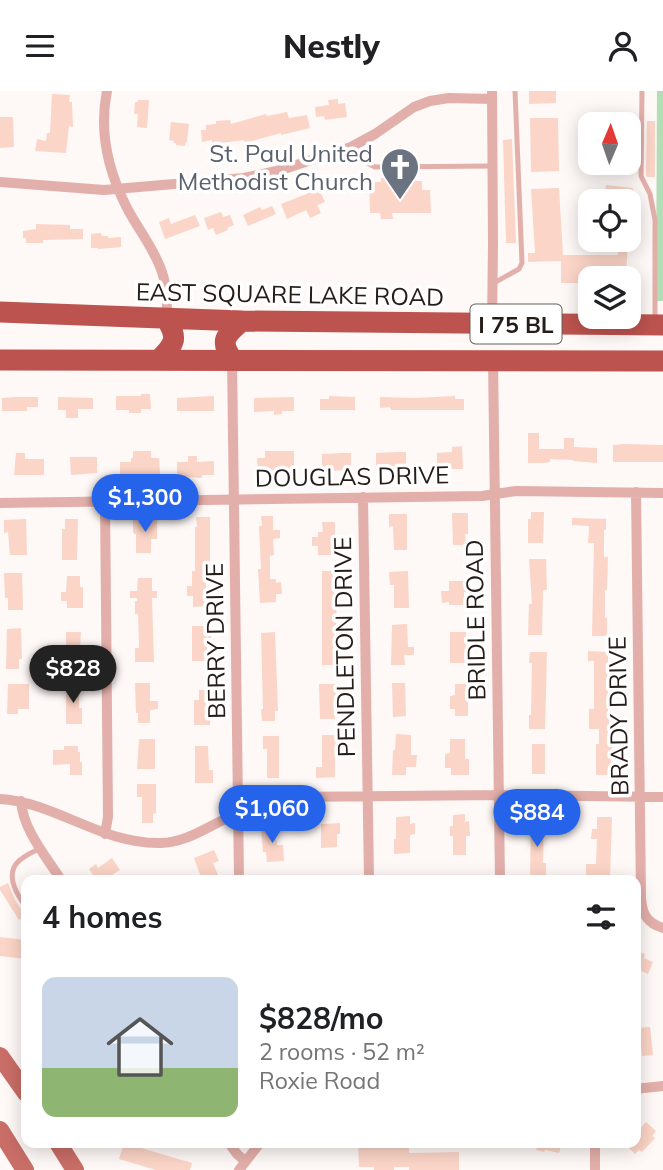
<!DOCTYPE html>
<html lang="en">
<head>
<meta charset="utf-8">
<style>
	:root { --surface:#fff; --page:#f6f6f6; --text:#202124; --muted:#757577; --line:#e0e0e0; --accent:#2563eb }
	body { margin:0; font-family:Mulish,sans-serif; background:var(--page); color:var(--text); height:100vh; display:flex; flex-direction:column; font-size:26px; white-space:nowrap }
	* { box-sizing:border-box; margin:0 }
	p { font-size:23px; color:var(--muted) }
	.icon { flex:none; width:38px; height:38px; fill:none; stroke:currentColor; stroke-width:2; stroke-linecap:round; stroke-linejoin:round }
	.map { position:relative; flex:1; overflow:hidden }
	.side { position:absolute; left:21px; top:784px; width:620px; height:273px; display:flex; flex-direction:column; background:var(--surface); border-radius:14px; box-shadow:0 4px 18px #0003 }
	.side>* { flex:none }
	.needle { width:46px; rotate:2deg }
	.buttons { position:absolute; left:578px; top:21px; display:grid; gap:14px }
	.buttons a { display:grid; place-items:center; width:63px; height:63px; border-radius:14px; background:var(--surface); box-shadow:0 4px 18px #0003; font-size:35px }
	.price { position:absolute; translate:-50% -60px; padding:0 16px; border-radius:24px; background:var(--accent); color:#fff; font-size:23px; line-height:46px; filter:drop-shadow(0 2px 4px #0008) }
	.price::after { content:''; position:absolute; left:50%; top:42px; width:21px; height:16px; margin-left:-10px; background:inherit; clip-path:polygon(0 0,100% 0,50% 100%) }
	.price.on { background:#222; color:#fff }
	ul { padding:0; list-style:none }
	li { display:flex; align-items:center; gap:21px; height:175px; padding:0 21px }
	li+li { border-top:2px solid var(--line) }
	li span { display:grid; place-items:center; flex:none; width:196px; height:140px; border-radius:14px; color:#555 }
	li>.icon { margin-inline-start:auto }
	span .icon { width:84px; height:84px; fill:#fffc; stroke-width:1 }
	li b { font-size:30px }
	h2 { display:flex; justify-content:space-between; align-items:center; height:84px; padding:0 21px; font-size:30px }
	header { display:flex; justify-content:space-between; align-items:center; height:91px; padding:0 21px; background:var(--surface); font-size:32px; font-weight:800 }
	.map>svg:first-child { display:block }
	.green { fill:#b2deb6 }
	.building { fill:#fbd5c7 }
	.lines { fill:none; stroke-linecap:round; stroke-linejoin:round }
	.lane { stroke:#e3afaa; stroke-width:5 }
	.street { stroke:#e3afaa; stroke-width:10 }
	.primary { stroke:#c96d67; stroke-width:18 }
	.highway { stroke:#bd534f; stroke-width:21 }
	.labels { text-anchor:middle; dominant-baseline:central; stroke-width:7; stroke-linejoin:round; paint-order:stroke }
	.shield { fill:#fff; stroke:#67605d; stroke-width:2 }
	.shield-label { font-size:23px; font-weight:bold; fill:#261c18 }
	.worship-label { font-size:24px; fill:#5b616d; stroke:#fff; text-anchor:end }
	.street-label { font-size:24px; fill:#261c18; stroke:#fff }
</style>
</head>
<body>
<header><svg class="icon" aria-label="menu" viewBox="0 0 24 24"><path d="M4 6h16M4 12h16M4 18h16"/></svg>Nestly<svg class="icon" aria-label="person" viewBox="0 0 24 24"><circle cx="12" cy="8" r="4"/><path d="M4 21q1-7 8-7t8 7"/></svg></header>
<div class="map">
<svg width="663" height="1079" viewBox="0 0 663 1079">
	<rect width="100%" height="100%" fill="#fef8f6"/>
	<path class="green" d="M657,0H663V210H656Z"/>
	<path class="building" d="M529,0H556V12L529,13Z
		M52,3L70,4L69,11H72L73,36L69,35L66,62L35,60L37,48L46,50L47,42H50Z
		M338,8V13L345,12L347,26L325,29L324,25L316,26L315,16L329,14L328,9Z
		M138,9H149L147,37L137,36L138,23H134L135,11H138Z
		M287,21L289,27L307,24L310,37L281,44V42L245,52L244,49L212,53V49L202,51L201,39H206V34L216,33V30L230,29L231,33L266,23L267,25Z
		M0,26H13L14,56L0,57Z
		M530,27H558L559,80L531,81Z
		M647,30H655V86H647L646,84Z
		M171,31L189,33L187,51H186L185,55L176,54V52H173L174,50L169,49Z
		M512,48L516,152H506L503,49Z
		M601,72H629V80L600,79Z
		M381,87H390V90H422V99H430L431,122H392L393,128H381L380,122H370L369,91H381Z
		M606,94L633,97V110H604Z
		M559,97L563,164H618V149H628L626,187H590V192H561V170L528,171V162H535L531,98Z
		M319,98L325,111L317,114L321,122L310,127L306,119L287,128L281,113Z
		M272,115L276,123L248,135L243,124L260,116L262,119Z
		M221,121L223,126L230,124L234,134L227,137L228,139L216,144L213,137L208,139L204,127Z
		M195,124L200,135L165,148L159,131L169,127L171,133Z
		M36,133L70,134V138H83V148L43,149V152H26V147H23V140L36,138Z
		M101,142L102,145H108V147L121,146V156L98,158V157H91V143Z
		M141,303H150L151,318H141V322H129V319H116V305H141Z
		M214,305V320H177V307Z
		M329,305L355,306V319H320V308H329Z
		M455,305V308H464V319H391L390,316L380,317V306L415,307Z
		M15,306H38V316H27V320H2V307Z
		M58,306L93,307V318H78V327H66V319H58Z
		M294,306V320H282V323L274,324V320L254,321V307Z
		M528,342H539V358H564V347H574V356L597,357V372L573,370V369L550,368V371L544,372H528Z
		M624,353L663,354V371H613V354Z
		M462,355L463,378H448V376H437V362L452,361V356Z
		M133,360H151V367H159L160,383H120V371H131V367H133Z
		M265,360H294V381L269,384V380L258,381L257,367H265Z
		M398,361H406V377H401V379L376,380V362Z
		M16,362H25V368H44V384H14Z
		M343,362H351V379L322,380V363Z
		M188,365H197V371L214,370V384H202V387L177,385V371H188Z
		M70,366H97V382L71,384Z
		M531,421H544L543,452H528V428H531Z
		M452,422H468V443H465L466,454H453Z
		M389,423H407V459H394L393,435L389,436Z
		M261,425H273V439H280V447L273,448L274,464L270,465V488H276V492L281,491L282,503H276V511L260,512L258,478H261L259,435H262Z
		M196,426H210V492H206V515L193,516V505H187V495H192V480H195V436H197Z
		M133,427L157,429V448H151V462H136V443H134L133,440Z
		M572,427L606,428V439H604V466H608L607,499H605V527H607V545H592L594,452H588L589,435L572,434Z
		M26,428L27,464H10L8,441L4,442V429Z
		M65,428H78L77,469H62V438H65Z
		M322,431H335V451H333V464H318V455H312V446H318V441H323Z
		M529,468H546L547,499H543L542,544H528L529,513H532Z
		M322,480H334V490H336L337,574H322Z
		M408,480L409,517H394V494H390L389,481Z
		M4,482H22L23,519H8V507H5Z
		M67,485H80V496H83V517H67V510H61V501H66Z
		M138,487H152V500H157V507H152L154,571H135V557H139L138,523H135V510H137V507H130V500H137Z
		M449,490H467V501H464V514H449V511L442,512L441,500H449Z
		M407,533L408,556H414V564H404L405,574H391L392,534Z
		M192,535H211V547H207V570H192Z
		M21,537L22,568H19V578H6L7,538Z
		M66,541H81L79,574H66Z
		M275,541L278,620H275V630H262L261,618H263L261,542Z
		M450,541H466L467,572H450Z
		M588,560L608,561V626H609V652H612L611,677H609V684H596V653H599V638H589V618H594V570H588Z
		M530,561H547L545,638H529V624H531L532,572H529Z
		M135,592H150V610H158V618L150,619V632H138V622H136Z
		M392,592H405L406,625L393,626Z
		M8,593H29V618H18V623H7Z
		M319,593H338L339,605H334L335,628H320Z
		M455,593H468V625H455V618H450V605L455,604Z
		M66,594H79V617H82V633H66Z
		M199,599H212V620H210V634H194V609H199Z
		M396,643L411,644V664H417L416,676H406V684H392L393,659H395Z
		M322,644H338V657H335V686L316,687V676H322Z
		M263,645H279V687H267V658H263Z
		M139,648H155V678H137Z
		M450,648H465V668H469V684H451V677H445V663L450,662Z
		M532,653H545V683H532Z
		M64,655H78V661H80V671H82V684H70V673L53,674V659H64Z
		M195,655H208L209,679H213V692H195Z
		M137,693H156V722L153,723V732H142V706H137Z
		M465,723V731L469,730L470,745H466V764H453V745H450V735H453V724Z
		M531,724H544L543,772H546V789H530Z
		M410,725V733L415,732V743L410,744V762L394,763V748H396V726Z
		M597,726H612L610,789H596V784H586V773H596L597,748H591L592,738H597Z
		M340,732V743H337V756L321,757V733Z
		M275,736L277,754H283L284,770L267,771L266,761H263L261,737Z
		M214,759L219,770L213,772L220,789H202L194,767Z
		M112,767L120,779L104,789H96L89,778L96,773L98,777Z
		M8,792L15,809L22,820L26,821V824L19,829L0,799V796Z
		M0,846L26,849V868L0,865Z
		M635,860L645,863L644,867L653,871L648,883L639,879L636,887Z
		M650,936L653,964L642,965L641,955L635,956V937Z
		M646,1031L656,1040L652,1045L655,1047L642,1061L639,1059L635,1063L624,1052H635V1043Z
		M124,1052L192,1072L190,1079H156L119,1068Z
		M358,1052H409V1062L459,1061V1079H409V1076H394V1079H374V1076H359Z
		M528,1052H562L559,1062L545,1059L544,1061L536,1059L537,1057L528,1055Z"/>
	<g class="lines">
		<path class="lane" d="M642,0L641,85L650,103L655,129V229
			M351,56L365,71L375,76L493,75
			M492,193L519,178L522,172L515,0
			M26,816C18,805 6,787 16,773C21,766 33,761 41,757"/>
		<path class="street" d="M107,0C99,39 108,79 126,115C137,137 154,157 162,181C167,196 167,212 167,229
			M0,91L104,99L244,87L281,79L351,56L375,43L414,16L430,10L449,7L492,8
			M492,233L493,153L492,0
			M232,268L239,789
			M493,269L500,789
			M636,401L641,807C642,823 647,832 663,837
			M363,406L369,789
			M105,410L108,726L105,743
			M0,412L482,405L516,400L663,402
			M0,708C55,711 101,753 160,752C184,752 204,738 225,728C246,718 268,709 291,706L499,704L663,706
			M21,710C23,739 46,765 61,789
			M635,998L663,995
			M229,1052L237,1063L245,1070
			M595,1052V1079
			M239,1079L260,1052"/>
		<path class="primary" d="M0,965L26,1002
			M0,1039L25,1079
			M58,1052L75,1079"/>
		<path class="highway" d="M0,221L242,230L663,234
			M160,268C175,253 178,247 167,229
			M232,268C219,249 226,244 242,230
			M0,269L663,270"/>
	</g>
	<defs>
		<symbol id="church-pin" viewBox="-11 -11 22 30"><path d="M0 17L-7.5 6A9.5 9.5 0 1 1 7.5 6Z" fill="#6b7280" stroke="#fff"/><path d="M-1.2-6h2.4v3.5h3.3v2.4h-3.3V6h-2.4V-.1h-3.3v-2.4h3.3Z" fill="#fff"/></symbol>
	</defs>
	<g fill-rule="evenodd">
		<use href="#church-pin" x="378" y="54" width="44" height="60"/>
	</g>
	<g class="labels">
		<rect class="shield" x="470.5" y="213.5" width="91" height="39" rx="5"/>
		<g class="shield-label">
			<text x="516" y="233">I 75 BL</text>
		</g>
		<g class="worship-label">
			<text x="373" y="62">St. Paul United<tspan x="373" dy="28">Methodist Church</tspan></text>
		</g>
		<g class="street-label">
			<text transform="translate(290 203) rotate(1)">EAST SQUARE LAKE ROAD</text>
			<text transform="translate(352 385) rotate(-1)">DOUGLAS DRIVE</text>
			<text transform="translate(475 529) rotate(-91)">BRIDLE ROAD</text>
			<text transform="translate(215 550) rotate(-91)">BERRY DRIVE</text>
			<text transform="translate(344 556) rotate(-91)">PENDLETON DRIVE</text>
			<text transform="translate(618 625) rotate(-91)">BRADY DRIVE</text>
		</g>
	</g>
</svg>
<div class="buttons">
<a><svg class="needle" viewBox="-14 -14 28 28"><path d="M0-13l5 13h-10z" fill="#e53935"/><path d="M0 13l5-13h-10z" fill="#757577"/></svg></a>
<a><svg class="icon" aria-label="locate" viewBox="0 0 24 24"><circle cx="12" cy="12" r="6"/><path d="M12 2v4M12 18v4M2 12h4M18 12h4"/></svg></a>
<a><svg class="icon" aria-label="layers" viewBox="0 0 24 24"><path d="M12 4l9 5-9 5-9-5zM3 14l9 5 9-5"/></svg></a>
</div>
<b class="price" style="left:145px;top:443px">$1,300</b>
<b class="price on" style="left:73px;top:614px">$828</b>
<b class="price" style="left:272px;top:754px">$1,060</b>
<b class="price" style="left:537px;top:758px">$884</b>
<section class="side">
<h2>4 homes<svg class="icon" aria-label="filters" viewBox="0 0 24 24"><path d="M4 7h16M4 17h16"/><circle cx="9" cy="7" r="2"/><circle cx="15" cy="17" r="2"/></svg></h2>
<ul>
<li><span style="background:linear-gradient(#c9d6e8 65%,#8fb573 0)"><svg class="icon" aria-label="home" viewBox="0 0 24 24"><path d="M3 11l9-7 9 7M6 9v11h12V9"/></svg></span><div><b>$828/mo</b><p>2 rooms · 52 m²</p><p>Roxie Road</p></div></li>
</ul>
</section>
</div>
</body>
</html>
